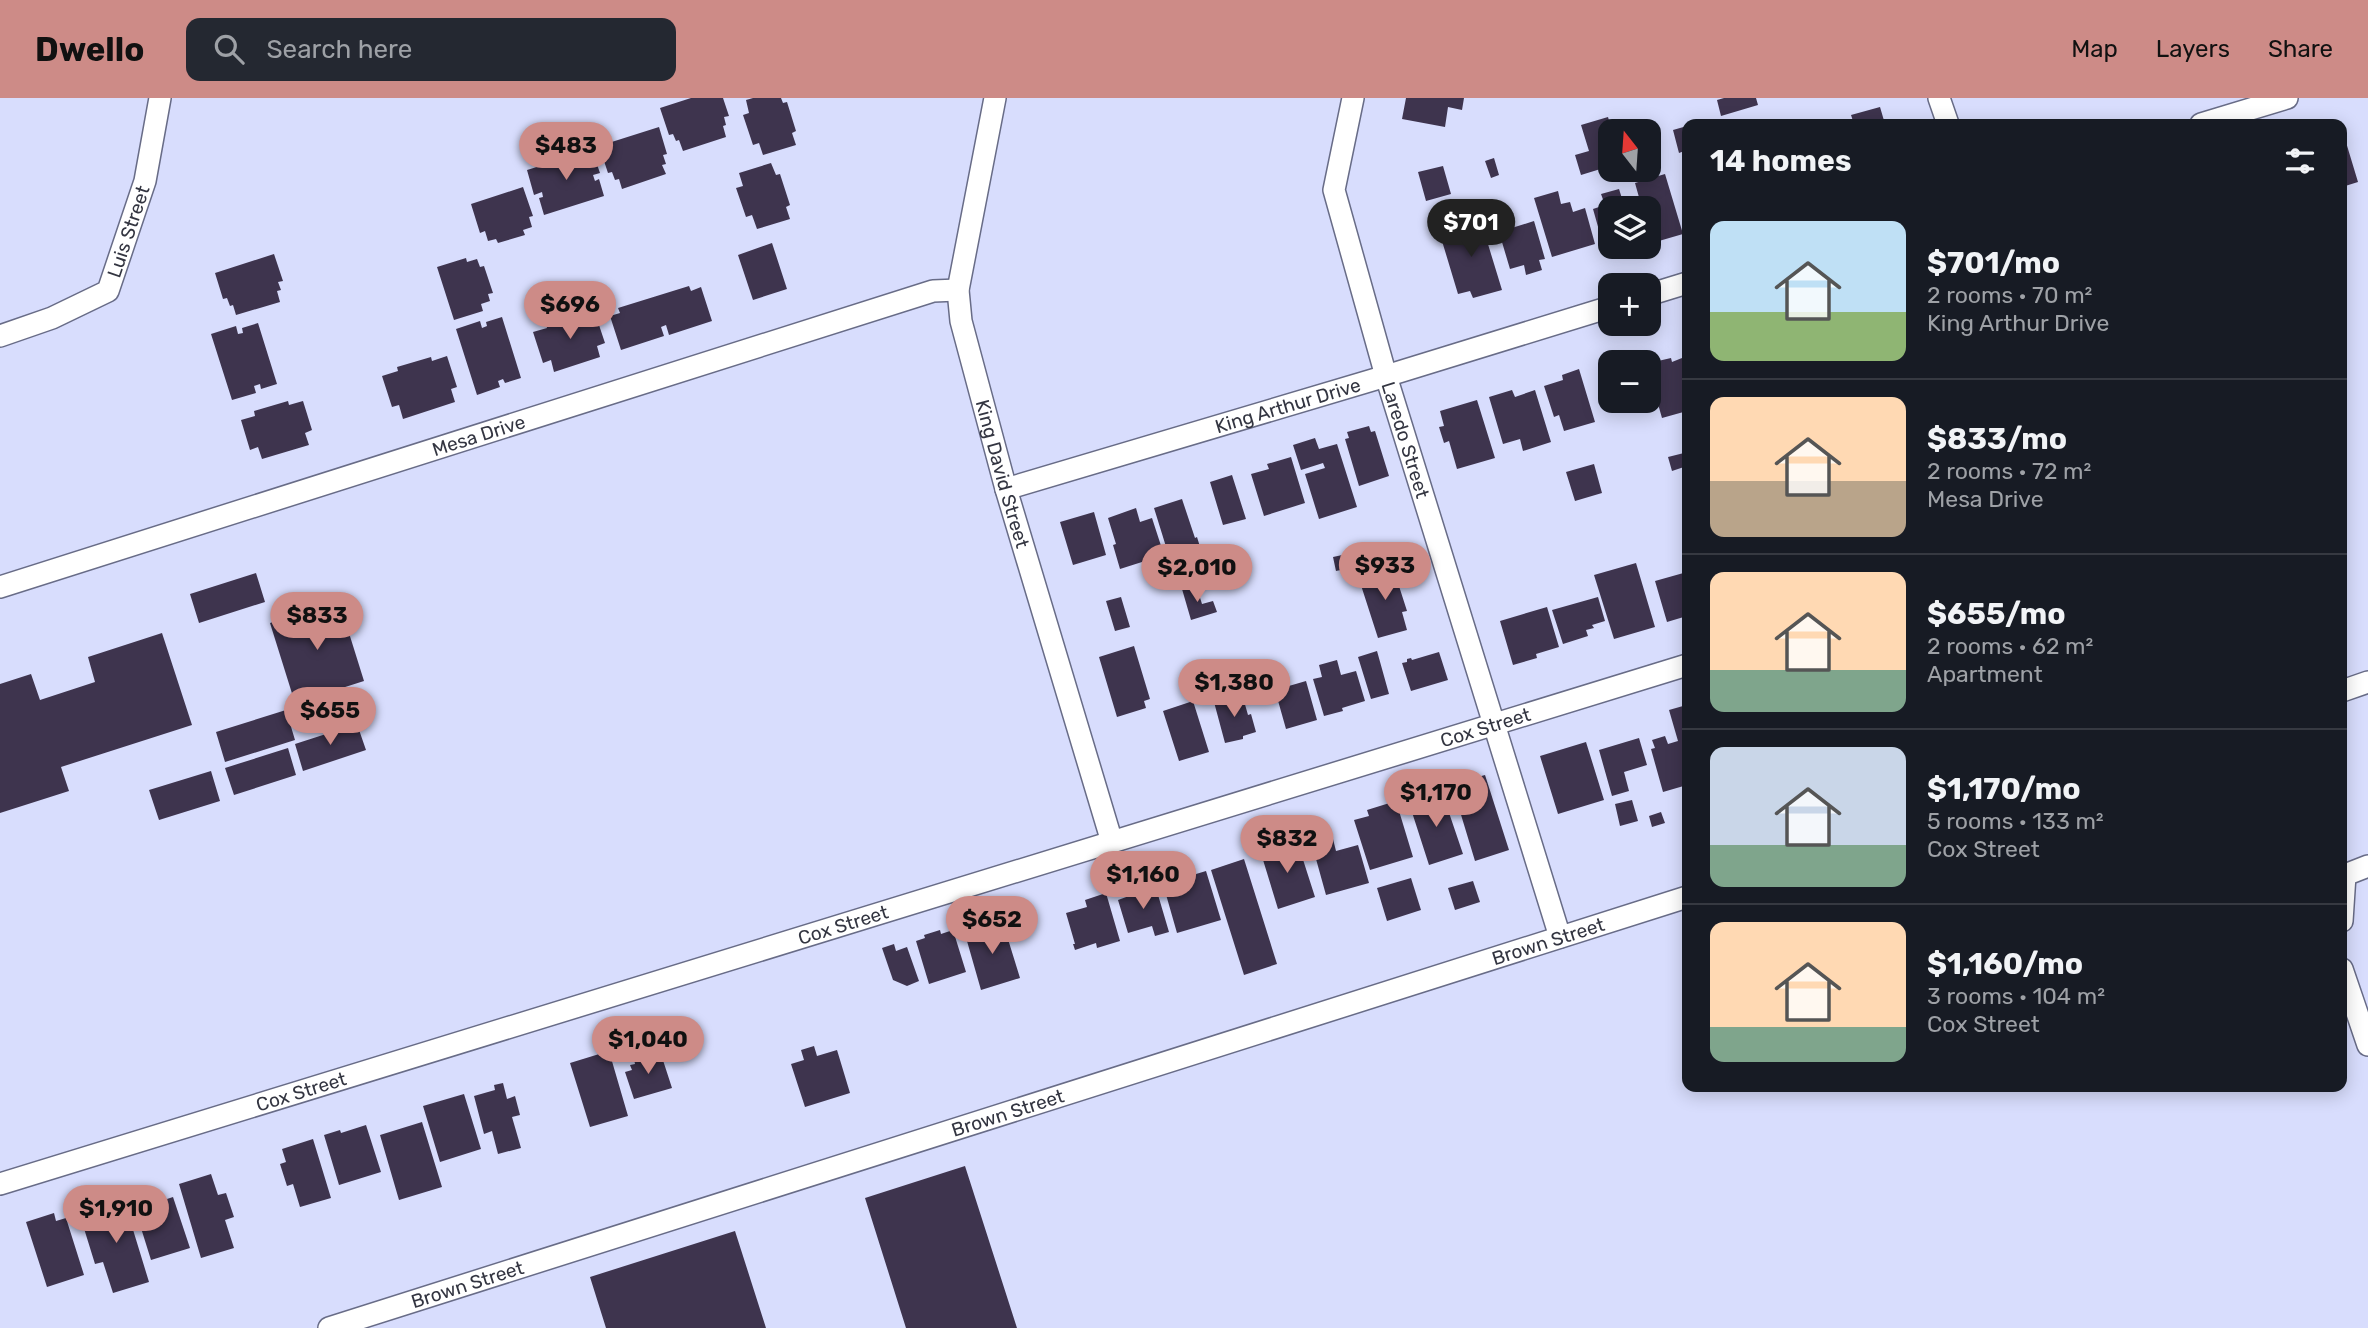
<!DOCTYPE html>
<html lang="en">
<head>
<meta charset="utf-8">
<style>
	:root { --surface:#171b24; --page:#242831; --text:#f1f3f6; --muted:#9ea1a6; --line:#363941; --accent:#cd8b87 }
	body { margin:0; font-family:Rubik,sans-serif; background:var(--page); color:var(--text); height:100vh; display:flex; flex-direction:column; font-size:26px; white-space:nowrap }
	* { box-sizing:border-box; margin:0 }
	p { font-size:23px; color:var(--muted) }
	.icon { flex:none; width:38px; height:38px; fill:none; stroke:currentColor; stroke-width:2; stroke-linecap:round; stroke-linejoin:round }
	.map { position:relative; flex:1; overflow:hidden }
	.drawer { position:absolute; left:1682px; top:21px; width:665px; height:973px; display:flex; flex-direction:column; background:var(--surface); border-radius:14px; box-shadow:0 4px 18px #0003 }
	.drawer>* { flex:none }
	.needle { width:46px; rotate:343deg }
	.controls { position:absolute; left:1598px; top:21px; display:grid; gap:14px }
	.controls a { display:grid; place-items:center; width:63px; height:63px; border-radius:14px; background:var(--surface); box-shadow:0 4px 18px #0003; font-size:35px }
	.price { position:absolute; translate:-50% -60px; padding:0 16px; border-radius:24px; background:var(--accent); color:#111; font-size:23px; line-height:46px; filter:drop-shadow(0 2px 4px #0008) }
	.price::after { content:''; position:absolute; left:50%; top:42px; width:21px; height:16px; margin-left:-10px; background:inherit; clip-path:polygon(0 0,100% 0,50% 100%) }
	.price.current { background:#222; color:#fff }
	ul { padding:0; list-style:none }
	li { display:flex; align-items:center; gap:21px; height:175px; padding:0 28px }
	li+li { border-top:2px solid var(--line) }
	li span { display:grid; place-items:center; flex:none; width:196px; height:140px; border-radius:14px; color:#555 }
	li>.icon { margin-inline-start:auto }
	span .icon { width:84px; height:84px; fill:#fffc; stroke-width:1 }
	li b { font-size:30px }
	h2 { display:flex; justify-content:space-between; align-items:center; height:84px; padding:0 28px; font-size:30px }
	header { display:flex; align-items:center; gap:42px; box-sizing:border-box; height:98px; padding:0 35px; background:var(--accent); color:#111 }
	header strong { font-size:33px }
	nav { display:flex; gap:38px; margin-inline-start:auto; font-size:24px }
	.search { width:490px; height:63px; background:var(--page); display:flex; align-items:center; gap:18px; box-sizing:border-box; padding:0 24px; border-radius:14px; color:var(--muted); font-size:26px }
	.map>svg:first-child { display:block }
	.building { fill:#3e344e }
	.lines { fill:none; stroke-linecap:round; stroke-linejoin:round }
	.street-casing { stroke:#686c87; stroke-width:24 }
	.street { stroke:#fff; stroke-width:21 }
	.labels { text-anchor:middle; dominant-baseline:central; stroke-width:7; stroke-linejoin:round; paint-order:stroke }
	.street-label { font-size:19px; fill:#333541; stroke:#d8ddfd }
</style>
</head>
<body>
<header>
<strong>Dwello</strong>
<div class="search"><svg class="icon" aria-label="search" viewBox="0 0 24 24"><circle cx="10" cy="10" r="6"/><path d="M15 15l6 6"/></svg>Search here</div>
<nav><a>Map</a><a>Layers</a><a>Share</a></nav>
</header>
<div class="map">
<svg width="2368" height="1230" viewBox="0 0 2368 1230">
	<rect width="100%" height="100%" fill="#d8ddfd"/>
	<path class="building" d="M691,0H723L729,18L724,19L726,27L723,28L726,39L683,53L679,42L676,43L673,36L669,37L660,10Z
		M753,0H781L783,5L787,4L796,33L792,35L796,47L763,57L759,45L753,47L743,17L749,15L746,2Z
		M1406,0H1464L1462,12L1448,9L1445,29L1402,21Z
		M1724,0H1756L1758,7L1721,18L1717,2Z
		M1880,9L1885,26H1854L1851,17Z
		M1608,19L1612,33H1610V50L1602,53L1607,69L1581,77L1575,57L1589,53L1581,27Z
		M1687,28V52L1679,55L1673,32Z
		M659,29L667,56L663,57L666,66L662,67L666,76L622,91L619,81L615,82L612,74L608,75L599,48Z
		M2345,41L2358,84L2342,89V42Z
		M592,52L600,75L593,77L595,83L599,81L604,98L544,117L539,100L543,99L542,94L534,97L527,72Z
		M1494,60L1499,77L1491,80L1485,63Z
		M771,65L776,77L780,76L790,107L786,109L790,121L757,131L752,117L746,119L736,90L743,88L739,75Z
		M1443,68L1451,96L1426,103L1418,74Z
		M1665,76L1683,136L1652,145L1648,134V110H1642L1635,85Z
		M523,89L533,118L529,119L532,129L523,132L525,137L498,145L496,141L488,143L485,133L480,135L471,106Z
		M1619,91L1625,110H1610V148L1604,150L1593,111L1605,107L1601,96Z
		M1558,93L1561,106L1570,104L1573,114L1585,110L1595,146L1552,159L1534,100Z
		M1480,120L1502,192L1473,200L1470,193L1458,196L1439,133Z
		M1534,123L1545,161L1539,162L1542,172L1526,177L1524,167L1510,171L1499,134Z
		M772,145L787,191L753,202L738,157Z
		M274,156L283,183L278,184L281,192L277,193L280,204L236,217L233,207L230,208L227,200L223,201L215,175Z
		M466,160L467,164L477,161L480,169L484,168L493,195L488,196L490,203L481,206L483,213L454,222L437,169Z
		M689,188L691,193L701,189L712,223L669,237L666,227L661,229L664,238L621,252L610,218L620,215L618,210Z
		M581,215L582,219L595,215L605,245L597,248L600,259L554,274L551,262L543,265L533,234L547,230L546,226Z
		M502,219L521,280L505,285L503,281L498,283L500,289L477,297L456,231L480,223L482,230L487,228L486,224Z
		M258,225L277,286L261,291L260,286L254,288L256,295L232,302L211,236L236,228L238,236L243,235L242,230Z
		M447,258L457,289L451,291L455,304L403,321L399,307L392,309L382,278L398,273L397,269L431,259L432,263Z
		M1671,260L1672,264L1682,260L1687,276V313L1662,320L1648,271L1660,267L1658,263Z
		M1579,271L1595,324L1564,333L1559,317L1554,319L1544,288L1563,282L1562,277Z
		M1512,292L1515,299L1535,292L1551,344L1523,353L1520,341L1503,346L1489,299Z
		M1477,302L1495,360L1457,371L1449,343L1444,345L1439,329L1444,328L1440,313Z
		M288,303L289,307L303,303L312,332L305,335L309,347L262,361L258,349L250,352L241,322L255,318L254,313Z
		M1369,328L1371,334L1375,333L1389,378L1359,388L1345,341L1349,340L1347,334Z
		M1315,340L1319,351L1337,346L1357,409L1319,421L1305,376L1325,370L1323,365L1301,372L1293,347Z
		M1684,355L1687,368L1672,373L1668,359Z
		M1291,359L1305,405L1264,418L1251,376L1269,371L1267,366Z
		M1594,366L1602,395L1575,403L1566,374Z
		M1232,377L1246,421L1223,427L1210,384Z
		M1182,401L1195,440L1197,439L1201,452L1198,453L1200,459L1172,468L1154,410Z
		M1136,410L1140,424L1152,420L1164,457L1120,471L1113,447L1116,446L1108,420Z
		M1094,414L1106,457L1073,467L1060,424Z
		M1347,456L1350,470L1336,473L1333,459Z
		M1636,465L1655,529L1614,541L1594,477Z
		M1397,470L1402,487L1399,488L1407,513L1402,514L1407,532L1378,540L1359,481Z
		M1687,474V518L1667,524L1655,483Z
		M256,475L265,504L199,525L190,496Z
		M1196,487L1202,506L1213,503L1217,514L1191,522L1182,491Z
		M1121,499L1130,529L1115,533L1106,503Z
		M1598,499L1605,523L1592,527L1594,530L1586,532L1588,538L1563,546L1552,512Z
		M339,503L364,583L295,605L270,525Z
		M1547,509L1559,549L1536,556L1537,560L1513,567L1500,523Z
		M162,535L192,627L61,669L69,693L0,715V586L31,576L40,602L95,584L88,559Z
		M1134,548L1150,601L1144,603L1146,610L1117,619L1099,559Z
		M1377,553L1389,596L1371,601L1358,559Z
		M1439,554L1448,582L1411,593L1402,565L1407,564V561L1411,560L1412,562Z
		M1337,562L1341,577L1356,573L1365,603L1342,610L1343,613L1324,618L1313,581L1322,579L1319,567Z
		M1306,583L1317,622L1286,631L1275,592Z
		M1242,596L1248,617L1251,616L1256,634L1243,638V641L1225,645L1214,604Z
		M1193,603L1209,654L1179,663L1163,613Z
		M1683,608L1687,621V674L1684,675L1687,687L1663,694L1651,651L1655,650L1652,642L1665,638L1668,646L1678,643L1669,612Z
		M286,612L295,642L225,664L216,634Z
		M357,626L366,652L303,673L295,646Z
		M1639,640L1647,667L1624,674L1629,693L1612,698L1599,652Z
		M1586,644L1604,702L1558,716L1540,658Z
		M288,650L296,677L234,697L225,670Z
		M211,673L220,703L159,722L149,692Z
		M1476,674L1478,679L1485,677L1509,752L1475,763L1452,687L1459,685L1457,680Z
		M1430,694L1432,700L1443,697L1463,756L1429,767L1410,708L1420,704L1419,698Z
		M1632,702L1638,723L1620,728L1615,706Z
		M1396,703L1413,759L1370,772L1354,722L1369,718L1367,712Z
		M1661,714L1665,725L1652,729L1649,718Z
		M1332,737L1336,753L1358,747L1369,785L1326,797L1311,743Z
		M1284,744L1286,750L1298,746L1315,799L1278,811L1260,752Z
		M1244,761L1277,866L1244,877L1211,772Z
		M1206,773L1221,822L1177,835L1163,786Z
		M1411,780L1421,812L1387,823L1377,790Z
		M1473,783L1480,804L1455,812L1448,790Z
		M1140,785L1143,794L1156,790L1169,834L1155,838L1152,828L1128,835L1118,802L1129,798L1126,789Z
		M1106,795L1120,843L1097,850L1096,845L1075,852L1073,846H1075L1066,815L1087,809L1085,802Z
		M1003,825L1020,880L981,892L965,836Z
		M940,832L941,836L953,832L966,874L929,886L916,843L925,840L924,837Z
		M894,846L896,853L907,849L919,883L907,888L893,882L882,850Z
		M814,948L817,958L837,952L850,995L805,1009L791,966L804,962L801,952Z
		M609,953L628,1018L590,1029L570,965Z
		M660,953L672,990L634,1001L625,974L632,972L630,967L635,966L634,961Z
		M503,985L507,1001L515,998L520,1017L512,1019L521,1050L498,1056L492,1033L484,1036L474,998L495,992L494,987Z
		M464,996L481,1051L440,1064L423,1008Z
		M422,1024L442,1089L399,1102L380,1037Z
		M366,1027L381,1074L339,1087L324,1037L340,1032L341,1035Z
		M313,1041L331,1100L300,1109L293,1086L287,1088L280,1066L286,1064L282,1051Z
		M965,1068L1017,1230H906L865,1100Z
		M211,1076L218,1097L226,1095L234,1119L225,1122L234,1150L201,1160L179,1086Z
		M154,1091L158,1104L173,1099L190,1150L151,1162L131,1098Z
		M123,1099L149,1184L113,1195L103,1164L95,1166L82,1124L96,1120L92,1109Z
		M54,1115L56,1123L66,1120L84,1177L47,1189L26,1124Z
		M735,1133L766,1230H606L590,1179Z"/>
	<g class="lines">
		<defs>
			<g id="street">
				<path id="s1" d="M995,0L958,192L961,223L1006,391L1112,744"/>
				<path id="s2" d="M1353,0L1334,92L1386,278L1560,839"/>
				<path d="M1939,0L1948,26"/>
				<path d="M2201,26L2287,0"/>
				<path d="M1648,197L1687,185"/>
				<path id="s3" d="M0,238L52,220L108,193L145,83L160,0"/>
				<path id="s4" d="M1006,391L1386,278L1610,209"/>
				<path id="s5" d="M0,489L933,193L958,192"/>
				<path d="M2342,593L2368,584"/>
				<path d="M2342,823L2345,777L2368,768"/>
				<path d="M2342,871L2368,947"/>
				<path id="s6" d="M0,1086L1687,567"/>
				<path id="s7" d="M329,1230L1687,799"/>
			</g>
		</defs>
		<use href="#street" class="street-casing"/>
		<use href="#street" class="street"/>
	</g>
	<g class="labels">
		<g class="street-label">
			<text stroke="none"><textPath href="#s3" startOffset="180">Luis Street</textPath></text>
			<text stroke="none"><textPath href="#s4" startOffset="294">King Arthur Drive</textPath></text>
			<text stroke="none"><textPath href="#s5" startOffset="502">Mesa Drive</textPath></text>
			<text stroke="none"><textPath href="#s2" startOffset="354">Laredo Street</textPath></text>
			<text stroke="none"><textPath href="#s1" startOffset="385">King David Street</textPath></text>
			<text stroke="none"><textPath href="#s6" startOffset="1554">Cox Street</textPath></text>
			<text stroke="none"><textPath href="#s6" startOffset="882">Cox Street</textPath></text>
			<text stroke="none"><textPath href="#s7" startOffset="1279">Brown Street</textPath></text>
			<text stroke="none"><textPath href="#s6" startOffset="315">Cox Street</textPath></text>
			<text stroke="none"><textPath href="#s7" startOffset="712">Brown Street</textPath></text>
			<text stroke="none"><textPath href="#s7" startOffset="145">Brown Street</textPath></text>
		</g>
	</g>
</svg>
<div class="controls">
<a><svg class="needle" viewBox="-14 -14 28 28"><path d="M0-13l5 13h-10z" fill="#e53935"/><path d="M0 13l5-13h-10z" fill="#9ea1a6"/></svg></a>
<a><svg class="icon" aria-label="layers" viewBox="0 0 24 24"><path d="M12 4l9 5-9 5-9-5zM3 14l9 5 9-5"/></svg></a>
<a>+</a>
<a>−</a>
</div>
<b class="price" style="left:566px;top:84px">$483</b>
<b class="price current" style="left:1471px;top:161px">$701</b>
<b class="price" style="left:570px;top:243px">$696</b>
<b class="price" style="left:1385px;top:504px">$933</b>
<b class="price" style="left:1197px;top:506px">$2,010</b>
<b class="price" style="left:317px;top:554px">$833</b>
<b class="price" style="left:1234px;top:621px">$1,380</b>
<b class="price" style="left:330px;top:649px">$655</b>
<b class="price" style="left:1436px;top:731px">$1,170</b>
<b class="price" style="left:1287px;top:777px">$832</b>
<b class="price" style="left:1143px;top:813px">$1,160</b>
<b class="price" style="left:992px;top:858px">$652</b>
<b class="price" style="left:648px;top:978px">$1,040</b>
<b class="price" style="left:116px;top:1147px">$1,910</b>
<section class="drawer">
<h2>14 homes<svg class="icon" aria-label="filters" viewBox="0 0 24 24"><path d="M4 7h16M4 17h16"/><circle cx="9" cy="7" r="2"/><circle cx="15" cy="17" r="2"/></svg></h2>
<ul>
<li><span style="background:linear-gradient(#bfe0f5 65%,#8fb573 0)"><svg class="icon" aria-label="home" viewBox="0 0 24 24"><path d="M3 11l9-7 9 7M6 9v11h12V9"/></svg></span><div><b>$701/mo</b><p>2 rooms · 70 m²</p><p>King Arthur Drive</p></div></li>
<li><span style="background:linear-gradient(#ffd9b3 60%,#b9a48a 0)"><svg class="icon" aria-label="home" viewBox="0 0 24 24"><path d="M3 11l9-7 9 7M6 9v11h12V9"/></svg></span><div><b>$833/mo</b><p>2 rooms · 72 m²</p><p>Mesa Drive</p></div></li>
<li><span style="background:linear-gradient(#ffd9b3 70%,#7fa58c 0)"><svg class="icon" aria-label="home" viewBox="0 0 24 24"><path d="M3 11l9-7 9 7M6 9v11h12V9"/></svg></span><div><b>$655/mo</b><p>2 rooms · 62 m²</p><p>Apartment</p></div></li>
<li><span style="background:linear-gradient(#c9d6e8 70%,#7fa58c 0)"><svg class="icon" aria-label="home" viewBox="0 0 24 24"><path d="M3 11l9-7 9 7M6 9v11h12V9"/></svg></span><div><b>$1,170/mo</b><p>5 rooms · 133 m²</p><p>Cox Street</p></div></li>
<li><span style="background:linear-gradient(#ffd9b3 75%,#7fa58c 0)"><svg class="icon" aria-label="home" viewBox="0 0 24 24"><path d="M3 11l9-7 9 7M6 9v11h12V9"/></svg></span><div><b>$1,160/mo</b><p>3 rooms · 104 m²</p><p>Cox Street</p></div></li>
</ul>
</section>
</div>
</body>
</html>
